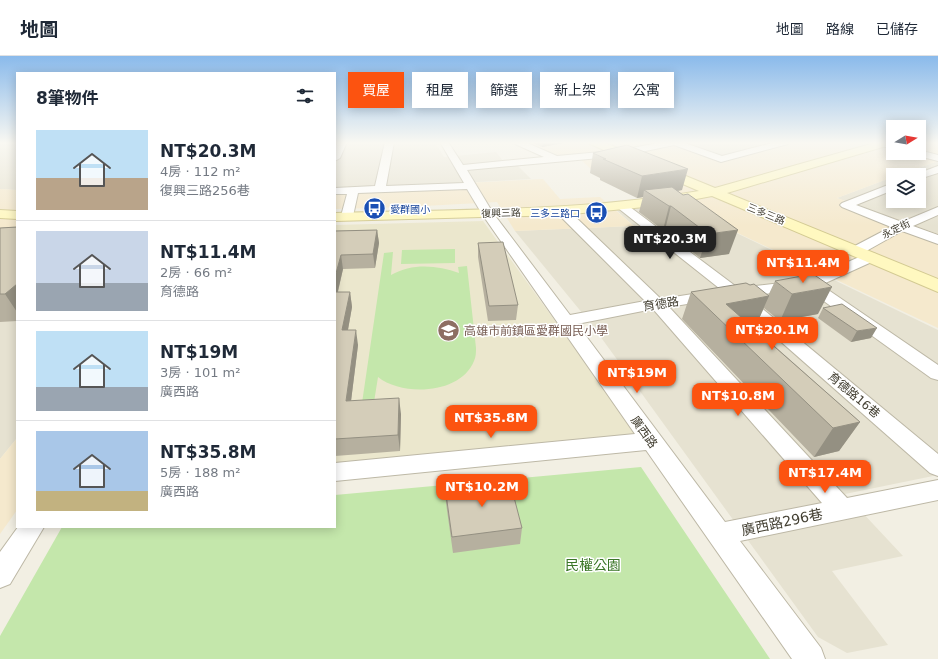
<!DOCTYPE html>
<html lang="zh-TW">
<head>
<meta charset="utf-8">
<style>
	:root { --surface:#fff; --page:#f2f2f3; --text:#1f2937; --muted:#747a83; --line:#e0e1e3; --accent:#fc5310 }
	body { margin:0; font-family:"DejaVu Sans","Noto Sans TC",sans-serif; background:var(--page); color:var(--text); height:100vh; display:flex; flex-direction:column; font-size:15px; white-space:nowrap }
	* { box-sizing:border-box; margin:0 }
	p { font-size:13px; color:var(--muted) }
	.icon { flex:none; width:22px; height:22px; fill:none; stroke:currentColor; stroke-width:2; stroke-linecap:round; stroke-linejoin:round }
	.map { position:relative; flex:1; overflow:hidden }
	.drawer { position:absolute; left:16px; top:16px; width:320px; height:456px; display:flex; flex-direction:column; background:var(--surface); border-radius:0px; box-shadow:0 2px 10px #0003 }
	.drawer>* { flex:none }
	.guide { position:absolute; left:348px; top:16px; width:380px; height:36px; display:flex; gap:8px }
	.needle { width:26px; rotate:79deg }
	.tools { position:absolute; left:886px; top:64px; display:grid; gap:8px }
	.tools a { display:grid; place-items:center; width:40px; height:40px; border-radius:0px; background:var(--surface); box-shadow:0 2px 10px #0003; font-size:20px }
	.price { position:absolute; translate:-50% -34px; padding:0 9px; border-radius:8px; background:var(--accent); color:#fff; font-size:13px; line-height:26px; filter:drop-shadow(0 1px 2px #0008) }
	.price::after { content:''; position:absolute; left:50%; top:24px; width:12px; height:9px; margin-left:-6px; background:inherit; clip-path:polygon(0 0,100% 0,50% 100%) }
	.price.selected { background:#222; color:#fff }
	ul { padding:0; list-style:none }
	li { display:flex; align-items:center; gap:12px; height:100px; padding:0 20px }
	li+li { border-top:1px solid var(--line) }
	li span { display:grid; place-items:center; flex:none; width:112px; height:80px; border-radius:0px; color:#555 }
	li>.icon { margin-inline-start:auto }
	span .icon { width:48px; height:48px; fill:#fffc; stroke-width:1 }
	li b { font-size:17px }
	h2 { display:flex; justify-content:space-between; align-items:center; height:48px; padding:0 20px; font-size:17px }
	.tag { padding:0 14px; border-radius:0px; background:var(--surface); box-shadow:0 2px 10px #0003; font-size:14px; line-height:36px }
	.tag.selected { background:var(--accent); color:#fff }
	header { display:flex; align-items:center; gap:24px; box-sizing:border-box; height:56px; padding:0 20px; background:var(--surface); border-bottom:1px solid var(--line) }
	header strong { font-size:19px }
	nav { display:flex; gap:22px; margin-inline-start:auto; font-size:14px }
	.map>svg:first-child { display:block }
	.residential { fill:#e6e2d1 }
	.commercial { fill:#f5e9cd }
	.education { fill:#ebe7cd }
	.green { fill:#c4e7ab }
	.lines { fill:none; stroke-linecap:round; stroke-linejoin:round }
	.street-casing { stroke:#bdb8a6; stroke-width:2 }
	.secondary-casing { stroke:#d3ca92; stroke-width:2 }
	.street { fill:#fff; fill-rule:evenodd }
	.secondary { fill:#fff8c0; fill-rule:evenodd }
	.wall { fill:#b6b09f }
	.shaded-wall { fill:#949082 }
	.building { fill:#d4cdb9; stroke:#949082 }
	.labels { text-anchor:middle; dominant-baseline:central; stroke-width:3; stroke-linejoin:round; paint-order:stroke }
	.far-transit-label { font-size:10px; fill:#164399; stroke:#fff; text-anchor:start }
	.far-street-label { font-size:10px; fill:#444033; stroke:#fff }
	.street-label { font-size:12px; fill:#444033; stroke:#fff }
	.education-label { font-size:12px; fill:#785e54; stroke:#fff; text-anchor:start }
	.near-street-label { font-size:14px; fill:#444033; stroke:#fff }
	.near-park-label { font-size:14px; fill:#3a7627; stroke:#fff }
</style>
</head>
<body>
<header>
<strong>地圖</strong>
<nav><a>地圖</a><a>路線</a><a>已儲存</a></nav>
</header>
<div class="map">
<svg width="938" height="603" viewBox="0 0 938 603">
	<rect width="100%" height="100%" fill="#f2efe3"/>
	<path class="residential" d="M0,86H17V134L0,133Z
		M335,86H435L444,101L496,96L504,106L513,105L531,123L368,132H335Z
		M669,86H790L719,105Z
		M938,105V178L837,142L893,121V145H919V119H899Z
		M674,147L938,274V419L845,438L903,500L832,515L888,589L847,597L818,581L592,269L515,175L634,170L615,153Z
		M0,185L17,186V382L0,403Z"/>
	<path class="commercial" d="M526,86H669L719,105L790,86H893V97H919V86H938V105L899,119H893V121L837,142L938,178V272L666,143L645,145L592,114L580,103H567Z
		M543,123L560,143L600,141L634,170L515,175L497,146L406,151L335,153V132H368Z
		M0,133L17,134V186L0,185Z
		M17,382V454L0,478V403Z"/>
	<path class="education" d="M483,165L638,380L335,411V169Z"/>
	<path class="green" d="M455,193V207L401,208L402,194Z
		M393,196L391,219C412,207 437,209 459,217L458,211L467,210L476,292C476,296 476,301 474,305C461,338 403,341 378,321L374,346L362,347L384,197Z
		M641,411L770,603H0V580L62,471H335V439Z"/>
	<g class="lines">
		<defs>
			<path id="street" d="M338,86H347L340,102L335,105V91Z
				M385,86H394L386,130L464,127L440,86H448L463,109L544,101L515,88L514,86H525L557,100L622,94L663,86H682L722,100L776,86H789L788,88L721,106L674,89L622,100L467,114L493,157L570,259L645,245L558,158L556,155L558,152H566L661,243L712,235L717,237L720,240L717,243L669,251L847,442L938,424V444L740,485L821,592L825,603H792L646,394L335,425V407L635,378L482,158L467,133L358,137L353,160L351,163H343L341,160L347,138H335V132L375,130ZM653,253L822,447L725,466L577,268Z
				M872,86H887L893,87V93L874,88Z
				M919,94L938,99V105L915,99L913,97H919Z
				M938,110V117L919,123V119H914Z
				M893,127V134L856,149L902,166L938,151V159L913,170L938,179V188L902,175L861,198H851L849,195L851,192L891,171L842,151L840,149L842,147Z
				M622,146L626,148L738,232L807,224L866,198L871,197L876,198L878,201L876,204L821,229L938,309V324L931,322L807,233L747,240L938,398V420L930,417L729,240L618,152L616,150L618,148Z
				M18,471H44L10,528L0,532V496Z"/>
			<path id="secondary" d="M589,86H603L715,132L878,86H893V88L727,137L938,223V236L712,140L665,149L562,159L335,165V157C456,153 579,156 699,135L590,88Z
				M0,154L17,155V163L0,162Z"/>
		</defs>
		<use href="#street" class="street-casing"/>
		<use href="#secondary" class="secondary-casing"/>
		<use href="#street" class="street"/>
		<use href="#secondary" class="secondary"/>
	</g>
	<path class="wall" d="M530,86H569L542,91Z
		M593,97L682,134L678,135L729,198L700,202L665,174H663L639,156L643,141L637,142L600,124V122L590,117Z
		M17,171V265L0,266V172Z
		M377,174L379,187L375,212L343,213L338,236H350L352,251L348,274L358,289L351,345L401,358L400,395L335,400V175Z
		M478,187L518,249L516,264L488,265L478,201Z
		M775,225L818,258L780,265L764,252L757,267L750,268L860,366L839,395L814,401L682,263L691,236L750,229L768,240Z
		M823,252L871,282L851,286L818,262Z
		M445,431L522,472L520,488L453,497L446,447Z"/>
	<path class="shaded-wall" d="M543,86H569L542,91Z
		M688,113L682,134L653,139L644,134L643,141L637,142L642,120Z
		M669,150H671L665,174H663Z
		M377,174L379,187L375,212L373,198Z
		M738,174L729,198L700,202L708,178Z
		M341,199L343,213L335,247V221Z
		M17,228V256L5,238Z
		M832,231L818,258L780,265L792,238Z
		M350,236L352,251L345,290L342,274Z
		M769,240L757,267L729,272L726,248Z
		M877,272L871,282L851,286L857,275Z
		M356,274L358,289L349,361L346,345Z
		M399,342L401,358L400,395L398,379Z
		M860,366L839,395L814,401L833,372Z"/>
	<path class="building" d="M627,89L688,113L642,120L603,103H606L593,97Z
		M672,131L683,139L688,138L738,174L708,178L671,150H669L644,134Z
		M17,171V228L5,238H0V172Z
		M377,174L373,198L341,199L335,221V175Z
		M503,186L518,249L489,250L478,187Z
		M813,218L832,231L792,238L775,225Z
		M746,227L750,229L754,228L769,240L726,248L860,366L833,372L691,236Z
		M335,236H350L342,274H356L346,345L399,342L398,379L335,383Z
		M842,248L877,272L857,275L823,252Z
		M509,422L522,472L452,481L445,431Z"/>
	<linearGradient id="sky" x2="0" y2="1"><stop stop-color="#8abaeb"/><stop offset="0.51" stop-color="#f9f8f2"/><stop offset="1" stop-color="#f9f8f2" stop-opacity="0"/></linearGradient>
	<rect width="938" height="170" fill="url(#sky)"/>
	<defs>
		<symbol id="bus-disc" viewBox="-11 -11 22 22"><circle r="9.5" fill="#1a4fb4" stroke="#fff"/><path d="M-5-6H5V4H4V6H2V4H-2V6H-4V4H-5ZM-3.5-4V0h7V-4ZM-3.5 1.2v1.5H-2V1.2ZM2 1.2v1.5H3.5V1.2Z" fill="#fff"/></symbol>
		<symbol id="school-disc" viewBox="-11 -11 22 22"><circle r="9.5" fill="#8d6e63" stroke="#fff"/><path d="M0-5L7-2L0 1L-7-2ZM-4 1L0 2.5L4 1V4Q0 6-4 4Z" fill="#fff"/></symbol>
	</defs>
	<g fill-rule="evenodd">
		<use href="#bus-disc" x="362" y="140" width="25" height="25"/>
		<use href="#bus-disc" x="584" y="144" width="25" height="25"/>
		<use href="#school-disc" x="436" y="262" width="25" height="25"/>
	</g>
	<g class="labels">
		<g class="far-transit-label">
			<text x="390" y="153">愛群國小</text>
			<text x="580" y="157" text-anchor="end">三多三路口</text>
		</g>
		<g class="far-street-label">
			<text transform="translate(501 157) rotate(-2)">復興三路</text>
			<text transform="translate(766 158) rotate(22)">三多三路</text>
			<text transform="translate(896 173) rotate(-26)">永定街</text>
		</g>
		<g class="street-label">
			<text transform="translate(661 248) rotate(-9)">育德路</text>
			<text transform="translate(854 339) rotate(40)">育德路16巷</text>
			<text transform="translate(644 376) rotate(54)">廣西路</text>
		</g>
		<g class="education-label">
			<text x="464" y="275">高雄市前鎮區愛群國民小學</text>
		</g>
		<g class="near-street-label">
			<text transform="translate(782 466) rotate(-12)">廣西路296巷</text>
		</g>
		<g class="near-park-label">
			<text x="593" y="509">民權公園</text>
		</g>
	</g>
</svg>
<div class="tools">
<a><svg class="needle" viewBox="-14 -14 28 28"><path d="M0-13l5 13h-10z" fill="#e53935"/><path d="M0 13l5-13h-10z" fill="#747a83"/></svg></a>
<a><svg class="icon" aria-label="layers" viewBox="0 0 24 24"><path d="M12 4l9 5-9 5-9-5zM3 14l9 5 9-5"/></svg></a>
</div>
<b class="price selected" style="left:670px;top:204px">NT$20.3M</b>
<b class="price" style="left:803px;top:228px">NT$11.4M</b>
<b class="price" style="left:772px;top:295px">NT$20.1M</b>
<b class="price" style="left:637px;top:338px">NT$19M</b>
<b class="price" style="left:738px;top:361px">NT$10.8M</b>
<b class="price" style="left:491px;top:383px">NT$35.8M</b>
<b class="price" style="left:825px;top:438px">NT$17.4M</b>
<b class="price" style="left:482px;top:452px">NT$10.2M</b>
<div class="guide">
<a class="tag selected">買屋</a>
<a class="tag">租屋</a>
<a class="tag">篩選</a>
<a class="tag">新上架</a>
<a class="tag">公寓</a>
</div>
<section class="drawer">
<h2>8筆物件<svg class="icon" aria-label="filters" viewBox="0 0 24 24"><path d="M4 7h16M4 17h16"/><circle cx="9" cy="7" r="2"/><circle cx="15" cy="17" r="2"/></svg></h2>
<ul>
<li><span style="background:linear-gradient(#bfe0f5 60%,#b9a48a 0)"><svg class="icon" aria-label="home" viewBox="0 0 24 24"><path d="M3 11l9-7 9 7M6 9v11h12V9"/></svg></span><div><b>NT$20.3M</b><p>4房 · 112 m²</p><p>復興三路256巷</p></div></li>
<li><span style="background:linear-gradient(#c9d6e8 65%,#9aa5b1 0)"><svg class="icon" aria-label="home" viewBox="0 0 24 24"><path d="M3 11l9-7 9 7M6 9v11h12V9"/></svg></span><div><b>NT$11.4M</b><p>2房 · 66 m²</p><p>育德路</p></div></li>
<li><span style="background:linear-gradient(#bfe0f5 70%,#9aa5b1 0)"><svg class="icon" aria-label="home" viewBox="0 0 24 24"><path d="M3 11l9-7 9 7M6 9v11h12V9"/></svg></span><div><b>NT$19M</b><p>3房 · 101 m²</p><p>廣西路</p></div></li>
<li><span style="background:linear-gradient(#a9c7e8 75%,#c2b280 0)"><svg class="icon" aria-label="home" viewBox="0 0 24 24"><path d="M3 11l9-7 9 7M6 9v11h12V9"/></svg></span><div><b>NT$35.8M</b><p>5房 · 188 m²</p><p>廣西路</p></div></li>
</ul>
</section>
</div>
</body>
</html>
